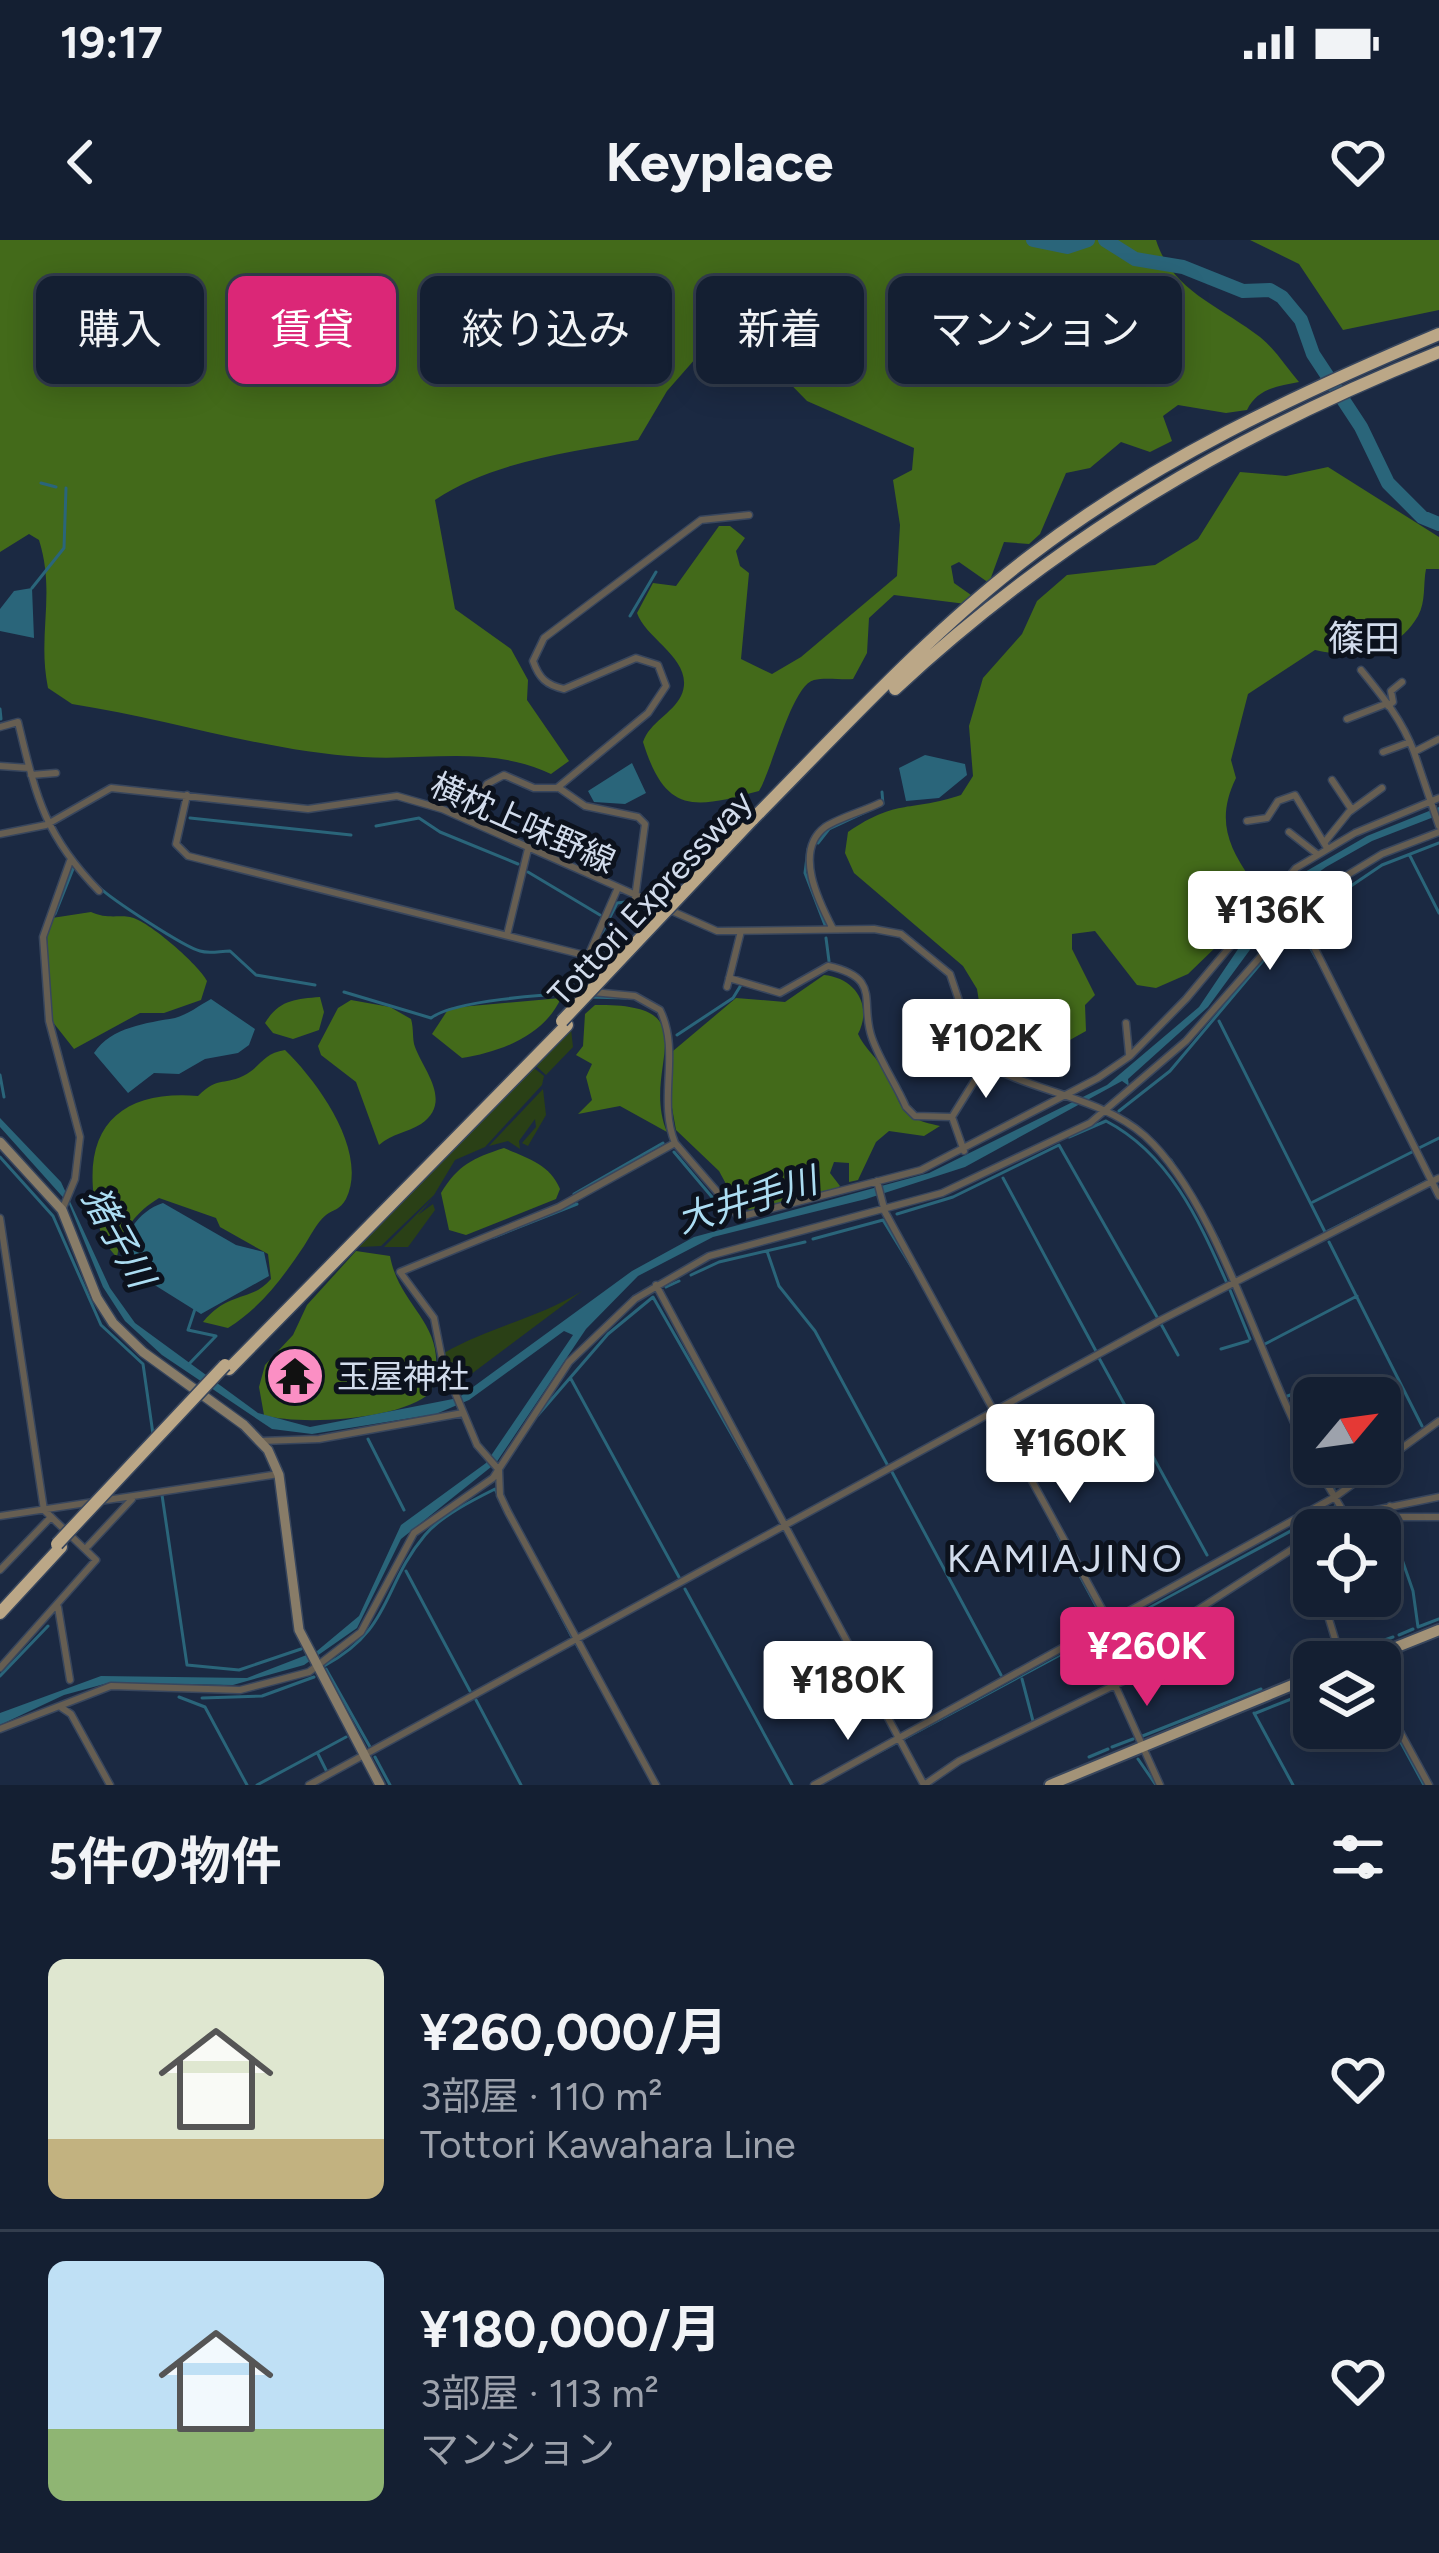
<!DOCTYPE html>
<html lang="ja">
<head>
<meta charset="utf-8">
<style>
	:root { --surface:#141f32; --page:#1d273a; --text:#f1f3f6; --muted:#9da2ac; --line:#333d4d; --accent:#db2777 }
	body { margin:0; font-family:Figtree,"Noto Sans JP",sans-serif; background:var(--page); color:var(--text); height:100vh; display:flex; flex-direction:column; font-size:45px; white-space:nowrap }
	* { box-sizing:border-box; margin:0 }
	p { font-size:39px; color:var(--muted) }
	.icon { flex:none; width:66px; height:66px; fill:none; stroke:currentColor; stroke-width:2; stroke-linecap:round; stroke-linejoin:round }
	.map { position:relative; height:1545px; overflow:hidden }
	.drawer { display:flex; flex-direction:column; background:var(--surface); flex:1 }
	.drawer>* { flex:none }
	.hud { position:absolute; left:36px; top:36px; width:1368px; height:108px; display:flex; gap:24px }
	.needle { width:78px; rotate:61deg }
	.tools { position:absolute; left:1293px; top:1137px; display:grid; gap:24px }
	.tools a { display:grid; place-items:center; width:108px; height:108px; border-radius:18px; background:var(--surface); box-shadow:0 6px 30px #0003,0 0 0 3px var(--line); font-size:60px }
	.price { position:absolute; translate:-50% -102px; padding:0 27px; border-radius:12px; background:#fff; color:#222; font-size:39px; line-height:78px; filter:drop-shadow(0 3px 6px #0008) }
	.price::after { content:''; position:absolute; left:50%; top:72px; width:36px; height:27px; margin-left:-18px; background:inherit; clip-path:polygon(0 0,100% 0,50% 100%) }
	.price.active { background:var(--accent); color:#fff }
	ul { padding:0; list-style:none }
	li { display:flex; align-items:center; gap:36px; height:300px; padding:0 48px }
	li+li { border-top:3px solid var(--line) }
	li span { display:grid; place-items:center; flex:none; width:336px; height:240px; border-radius:18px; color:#555 }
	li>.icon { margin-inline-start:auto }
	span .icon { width:144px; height:144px; fill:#fffc; stroke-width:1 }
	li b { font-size:51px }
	h2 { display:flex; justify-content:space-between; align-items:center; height:144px; padding:0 48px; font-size:51px }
	.chip { padding:0 42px; border-radius:18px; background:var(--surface); box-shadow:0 6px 30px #0003,0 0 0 3px var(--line); font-size:42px; line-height:108px }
	.chip.active { background:var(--accent); color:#fff }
	.status { display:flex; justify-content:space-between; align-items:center; height:84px; padding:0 60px; background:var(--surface); direction:ltr }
	.status svg { height:33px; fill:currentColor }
	header { display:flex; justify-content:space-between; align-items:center; height:156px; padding:0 48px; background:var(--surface); font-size:54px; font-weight:700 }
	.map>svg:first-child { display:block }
	.green { fill:#2a4016 }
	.forest { fill:#436a1a }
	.water { fill:#2a657a }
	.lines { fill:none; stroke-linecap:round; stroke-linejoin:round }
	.stream { stroke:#2a657a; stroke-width:3 }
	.river { stroke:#2a657a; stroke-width:14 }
	.minor-casing { stroke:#38465d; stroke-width:9 }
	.secondary-casing { stroke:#38465d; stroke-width:12 }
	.primary-casing { stroke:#38465d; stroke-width:14 }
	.motorway-casing { stroke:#38465d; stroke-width:15 }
	.minor { stroke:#665e52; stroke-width:6 }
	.secondary { stroke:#887c68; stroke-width:9 }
	.primary { stroke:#a39378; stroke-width:10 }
	.motorway { stroke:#bba787; stroke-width:12 }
	.motorway-bridge-casing { stroke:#38465d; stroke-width:15; stroke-linecap:butt }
	.motorway-bridge { stroke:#bba787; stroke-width:12 }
	.labels { text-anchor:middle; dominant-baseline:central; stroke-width:10; stroke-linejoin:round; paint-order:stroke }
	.street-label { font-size:33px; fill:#d2dcec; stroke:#0c121d }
	.poi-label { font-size:33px; fill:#d2dcec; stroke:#0c121d; text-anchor:start }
	.neighbourhood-label { font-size:36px; fill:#d2dcec; stroke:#0c121d }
	.water-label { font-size:36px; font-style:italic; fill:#acddf2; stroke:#0c121d }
	.quarter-label { font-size:39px; letter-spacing:3px; fill:#d2dcec; stroke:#0c121d }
</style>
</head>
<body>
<div class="status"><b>19:17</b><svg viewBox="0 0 49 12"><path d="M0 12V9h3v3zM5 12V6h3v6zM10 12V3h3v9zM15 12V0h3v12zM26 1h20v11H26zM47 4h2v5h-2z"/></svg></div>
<header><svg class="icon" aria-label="back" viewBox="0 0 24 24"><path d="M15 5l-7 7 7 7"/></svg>Keyplace<svg class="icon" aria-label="heart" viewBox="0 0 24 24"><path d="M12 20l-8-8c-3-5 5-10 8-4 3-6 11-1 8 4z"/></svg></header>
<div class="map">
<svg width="1439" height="1545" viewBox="0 0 1439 1545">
	<rect width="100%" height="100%" fill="#1b2942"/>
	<path class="green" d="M571,789L573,807L546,835L536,826Z
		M534,828L544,836L542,845L485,907L455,920L434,955L381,1006L360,1007L357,1004Z
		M543,849L546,875L528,906L522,903L536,887L535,879L519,901L520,909L508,901L489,906Z
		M433,958L418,975L433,964L435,970L408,1007H384Z
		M582,1051L466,1138L456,1122L447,1123L444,1113C489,1087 539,1078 582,1051Z"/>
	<path class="forest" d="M0,0H1156C1172,51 1220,66 1260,97C1275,109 1286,127 1299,142C1277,146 1257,149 1247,170L1226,173L1178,165L1163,176L1172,201L1150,212L1121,202L1090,228L1066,233L1040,294L1029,304L1004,302L989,343L959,322L951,326L954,343L971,355L966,364L894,355L869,378L867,413L853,439C841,440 825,437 814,440C792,445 773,527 759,551C695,568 666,576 643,502C650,482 672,474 681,456C697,421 646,400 637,373L653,343L676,346L719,286H730L745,298L736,311L740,326L749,333L741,419L772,434L801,417L897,336L900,285L893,240L912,230L914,208L807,161L769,122L710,102L667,151L638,200C571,212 493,221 435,260L455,369L511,409L528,440L527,460L569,521L551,534C490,505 427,521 362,517C264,511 169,479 72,464L48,448C37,394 56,354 39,300L29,294L0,312Z
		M1250,0H1439V70L1343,90L1299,24Z
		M1328,227L1439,297V329H1426C1423,344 1426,362 1418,376C1395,415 1355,419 1315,410L1248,454L1231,520L1236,538C1217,577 1226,604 1251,639L1223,667L1219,704L1188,734L1156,748L1137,745L1095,691L1072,694V709L1095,755L1085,765L1086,791L1043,815L1027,813L1019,828L987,812L977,749L963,726L854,633L845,613L848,592C898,558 911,572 961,555L973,536L969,486L983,438L1022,394L1037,361L1067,335L1155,325L1198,299L1240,232L1286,236Z
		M91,672C106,679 116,675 130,677C148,680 200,726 207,741L201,760L164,773H140L74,809L52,781L47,697L52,678Z
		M824,735C855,738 873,765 858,794C864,807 874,815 882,827C905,865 893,876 940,886L924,896L889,891L876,902L858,940L849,942V923L834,922L830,933L840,946L836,950L753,971L738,966L719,931L676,890L669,851L673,811L736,758L785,762Z
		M320,757L324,772L319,790L293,799L273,793L265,783C279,760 295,759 320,757Z
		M561,758C544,796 500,812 462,818L432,794L449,768Z
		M351,760L390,767L411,779C414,789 412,799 415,807C424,831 453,862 421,884C406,893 393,893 379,905L356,842L321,815L318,806L338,768Z
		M595,765C714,763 639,826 667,892L620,866L578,874L592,860L586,837L592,824L576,815L583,806L585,774Z
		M285,810C318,842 369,912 346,959C340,970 334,969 326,975C317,982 310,997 304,1006C281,1040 262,1066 228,1088L203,1082C229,1050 252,1062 271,1039L268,1014L220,987L216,978L159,958C136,972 122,990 117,1017C100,1001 97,981 94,958C84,883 125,850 198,856C219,836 221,846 243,836C260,828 263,813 285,810Z
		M504,908C527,918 550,924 560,949L556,959L466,995L449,990L441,953C458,925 473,918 504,908Z
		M356,1011L390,1016C400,1071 453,1085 431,1152C403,1180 299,1186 264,1175L259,1147L265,1125L293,1095L307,1065Z"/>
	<path class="water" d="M32,348L34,398L0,391V369L14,351Z
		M925,515L965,524L967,535L939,558L906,561L899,528Z
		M632,523L646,553L625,564L594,562L588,551Z
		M1439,567V575L1372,601L1326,627L1319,632L1323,640L1312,635L1296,647L1208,767L1128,839L1129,846L1122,841L965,927L866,959L713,997L638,1036L586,1089L496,1223L401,1299L357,1388L304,1425L233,1445L108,1443L64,1455L0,1485V1473L101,1436L247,1438L317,1411L359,1376L401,1285L486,1223L573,1095L564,1091L469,1160L436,1174L312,1194L272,1189L162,1115L125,1081L103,1047L69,964L0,887V878L61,942L110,1048L135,1083L258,1173L310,1187L458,1158L632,1031L694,997L929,933L1107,845L1199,767L1263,672L1298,636L1367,596Z
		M211,759L255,789L249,805L238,813L205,819L179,834L154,833L128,853L94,813C111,787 147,783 175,778C187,775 200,765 211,759Z
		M163,963L236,1005L264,1012L269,1036L201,1074L121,1024C120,1000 137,971 163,963Z
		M1335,1265L1337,1268L821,1545Z"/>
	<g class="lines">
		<path class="stream" d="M41,243L56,247
			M32,348L64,308L66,248
			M630,376L656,332
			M0,469L1,479
			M190,578L351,595
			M376,586L419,578L440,592L518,624
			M818,603L829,589L883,564L882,552
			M808,609L805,633L825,685
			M1410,616L1439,673
			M528,632L600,675
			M99,647C111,659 184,707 200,711C209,714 220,711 230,711L256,735L315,745
			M55,674L73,629
			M1305,677L1382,625L1439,603
			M1297,683L1316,718
			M602,693L617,663L625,662
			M826,698L829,721
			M596,713L599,703
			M344,752L431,778C453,761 549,753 579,755
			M588,757L626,758
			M1219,781L1325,992
			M677,795L733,758L741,745
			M0,835L4,857
			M1119,871L1170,831L1293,685
			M1069,897L1106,881C1169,914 1198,978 1226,1041
			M1419,908L1439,898
			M674,912L717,963
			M0,917L53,976L101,1085L143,1124L153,1194
			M1171,920L1219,1001
			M1003,938L1097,1113
			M574,954L663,903
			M1313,962L1412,912
			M897,974L953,957L1059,905L1157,1077
			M1328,991L1427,941
			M494,997L577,964
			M813,999L883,980L913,1029
			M1329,1002L1422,1186
			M767,1011L779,1046L815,1091L888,1226
			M691,1035L719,1022L805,1002
			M666,1047L679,1041
			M1230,1050L1250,1099
			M1161,1084L1178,1115
			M1265,1104L1357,1056
			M1221,1109L1248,1101
			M1099,1118L1207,1315
			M189,1124L216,1096L188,1090L195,1069
			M571,1139L680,1339
			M1285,1157L1314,1146L1320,1158
			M538,1175L608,1094L653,1057L752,1230
			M368,1199L404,1270
			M1328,1224L1321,1227L1334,1249
			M892,1232L1001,1435
			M162,1255L187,1425L239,1430L301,1409
			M1388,1279L1413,1351L1418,1387L1439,1379
			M1058,1295L1100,1373
			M406,1331L470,1451
			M685,1349L792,1545
			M1151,1368L1164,1398
			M1399,1395L1413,1389
			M1379,1402L1393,1397
			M577,1405L596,1440
			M1348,1416L1377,1404
			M1321,1422L1336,1418
			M324,1426C393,1389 382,1346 425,1295C441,1276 473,1260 495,1249L572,1397
			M326,1429L370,1507
			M1299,1430L1314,1425
			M0,1436L48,1386
			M1022,1439L1033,1481
			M179,1457L205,1467L247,1545
			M202,1458L262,1456L314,1437
			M476,1460L521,1545
			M1380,1464L1424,1545
			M1254,1473L1293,1545
			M1256,1473L1314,1450
			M1140,1497L1261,1449
			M1112,1507L1133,1499
			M318,1514L327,1532
			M375,1517L390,1545
			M1089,1517L1108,1509
			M1138,1519L1156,1545
			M257,1545L346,1497"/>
		<path class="river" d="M1033,0L1067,7L1088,0
			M1105,0L1135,19L1183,27L1243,51L1270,50L1282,57L1301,80L1313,114L1361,187L1388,243L1422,277L1439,284"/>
		<defs>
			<path id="minor" d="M1361,430C1383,457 1402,480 1414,512
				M1388,466L1393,462L1391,451L1402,442
				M1347,479L1383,465
				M0,487L18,482C36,556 44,595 99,651
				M1439,499L1414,512L1439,586
				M1383,512L1410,502
				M0,526L29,528
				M31,535L56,533
				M1332,540L1352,570
				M557,548L648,473L666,446L658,425L636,418L564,449C546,445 539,438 533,421L544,398L701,280L749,275
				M187,555L176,604L188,616L588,716
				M467,580L487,544L504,535L534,548H559L585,566L638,577L645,584L635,658
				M1247,581L1267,578L1278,561L1295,555L1327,608
				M1289,592L1317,614
				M0,594L46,585L111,548L308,569L397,556L442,569L717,691L874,689L901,694L950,734L979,820C1029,852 1100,856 1145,896C1219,963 1262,1130 1314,1222
				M1324,603L1349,572L1382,548
				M1273,649L1296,671L1439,956
				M617,650L588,716L582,751L635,756L660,770C681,812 657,859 675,903L559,967L400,1032L434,1078L443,1124L477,1205L499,1230L500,1255L508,1272L656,1545
				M833,689C819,662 793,611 825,587C840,577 864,571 880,563
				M507,695L528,609
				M729,738L780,753L828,726C883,738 859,762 872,798C880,821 896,844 906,867L915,876L952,877L964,911
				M727,747L741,691
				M1126,783L1129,814
				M952,877L985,824
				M675,903L739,977L921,930L1098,838L1130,816L1186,759L1296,628L1355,593L1439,558
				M877,941L885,972L1108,1380L1131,1437
				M62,970L75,939L80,897L49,781L43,697L70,621
				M0,978L44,1270L96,1320L0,1428
				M656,1045L924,1545
				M261,1201L319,1199L463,1173
				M1315,1224L1346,1276L1439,1257
				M1390,1266L1393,1277H1439
				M0,1276L279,1234
				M1322,1290L1345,1276
				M88,1306L132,1259
				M1297,1306L1314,1339
				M0,1330L50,1278
				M1322,1356L1342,1422
				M58,1367L70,1440
				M1115,1445L1160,1545
				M1380,1455L1429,1545
				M62,1468L71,1474L110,1545
				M0,1489L111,1446L240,1450L309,1432L361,1392L414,1293L493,1238L569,1122L635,1059L709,1016L942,953L1090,883L1186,801L1316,654L1382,614L1439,592
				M309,1545L1161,1080L1439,938
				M814,1545L1335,1257L1439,1181
				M924,1545L959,1521L1154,1426L1196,1371L1314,1295"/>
			<path id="secondary" d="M0,902L62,970L97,1058L113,1083L143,1112L244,1185L268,1210L279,1235L299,1390L380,1545"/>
			<path id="primary" d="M1359,1422L1439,1390
				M1050,1545L1314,1436"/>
			<path id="motorway" d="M895,449C1059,297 1232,195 1439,112
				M752,580C842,489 929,393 1030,316C1153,221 1297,154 1439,94
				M229,1129L567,785
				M0,1373L61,1307"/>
		</defs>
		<use href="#minor" class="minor-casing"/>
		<use href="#secondary" class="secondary-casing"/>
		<use href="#primary" class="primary-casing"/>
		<use href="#motorway" class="motorway-casing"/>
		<use href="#minor" class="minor"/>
		<use href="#secondary" class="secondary"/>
		<use href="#primary" class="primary"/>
		<use href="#motorway" class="motorway"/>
		<defs>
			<path id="motorway-bridge" d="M562,781L752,580
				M57,1304L225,1125"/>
		</defs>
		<use href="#motorway-bridge" class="motorway-bridge-casing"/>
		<use href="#motorway-bridge" class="motorway-bridge"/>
	</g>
	<defs>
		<symbol id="temple-disc" viewBox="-11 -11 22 22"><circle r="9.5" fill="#fb8fc4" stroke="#0c121d"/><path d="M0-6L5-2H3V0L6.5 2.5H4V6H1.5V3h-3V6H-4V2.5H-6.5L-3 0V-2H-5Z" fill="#111"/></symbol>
	</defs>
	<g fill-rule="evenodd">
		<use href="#temple-disc" x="262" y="1103" width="66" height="66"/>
	</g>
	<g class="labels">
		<g class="street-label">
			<text transform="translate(523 583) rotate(24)">横枕上味野線</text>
			<text transform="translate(650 658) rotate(-47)">Tottori Expressway</text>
		</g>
		<g class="poi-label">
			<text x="337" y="1136">玉屋神社</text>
		</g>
		<g class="neighbourhood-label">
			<text x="1364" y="398">篠田</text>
		</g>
		<g class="water-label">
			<text transform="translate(747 960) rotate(-17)">大井手川</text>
			<text transform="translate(118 997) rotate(61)">猪子川</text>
		</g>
		<g class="quarter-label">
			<text x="1066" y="1318">KAMIAJINO</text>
		</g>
	</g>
</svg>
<div class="tools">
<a><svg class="needle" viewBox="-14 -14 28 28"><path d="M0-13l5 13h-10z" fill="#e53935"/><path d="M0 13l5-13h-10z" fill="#9da2ac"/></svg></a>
<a><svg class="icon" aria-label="locate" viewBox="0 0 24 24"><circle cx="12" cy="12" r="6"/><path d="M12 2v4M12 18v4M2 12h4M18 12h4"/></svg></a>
<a><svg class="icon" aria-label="layers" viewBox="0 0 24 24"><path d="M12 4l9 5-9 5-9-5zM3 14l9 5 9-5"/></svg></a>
</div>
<b class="price" style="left:1270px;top:733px">¥136K</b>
<b class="price" style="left:986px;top:861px">¥102K</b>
<b class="price" style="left:1070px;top:1266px">¥160K</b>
<b class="price active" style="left:1147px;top:1469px">¥260K</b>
<b class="price" style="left:848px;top:1503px">¥180K</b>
<div class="hud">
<a class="chip">購入</a>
<a class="chip active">賃貸</a>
<a class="chip">絞り込み</a>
<a class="chip">新着</a>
<a class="chip">マンション</a>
</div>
</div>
<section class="drawer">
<h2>5件の物件<svg class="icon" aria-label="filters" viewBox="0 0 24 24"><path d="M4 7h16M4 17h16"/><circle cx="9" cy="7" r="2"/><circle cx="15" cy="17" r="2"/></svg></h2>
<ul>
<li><span style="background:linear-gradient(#dfe7d0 75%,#c2b280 0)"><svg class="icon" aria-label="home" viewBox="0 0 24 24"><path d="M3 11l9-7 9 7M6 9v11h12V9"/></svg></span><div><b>¥260,000/月</b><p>3部屋 · 110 m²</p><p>Tottori Kawahara Line</p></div><svg class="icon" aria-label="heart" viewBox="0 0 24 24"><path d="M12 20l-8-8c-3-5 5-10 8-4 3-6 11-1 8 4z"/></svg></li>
<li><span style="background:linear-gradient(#bfe0f5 70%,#8fb573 0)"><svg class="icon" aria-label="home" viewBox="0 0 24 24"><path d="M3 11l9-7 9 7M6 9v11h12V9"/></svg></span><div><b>¥180,000/月</b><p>3部屋 · 113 m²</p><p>マンション</p></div><svg class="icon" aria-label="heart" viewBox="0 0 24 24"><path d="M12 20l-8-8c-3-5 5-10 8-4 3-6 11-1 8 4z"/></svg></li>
</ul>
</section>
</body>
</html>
